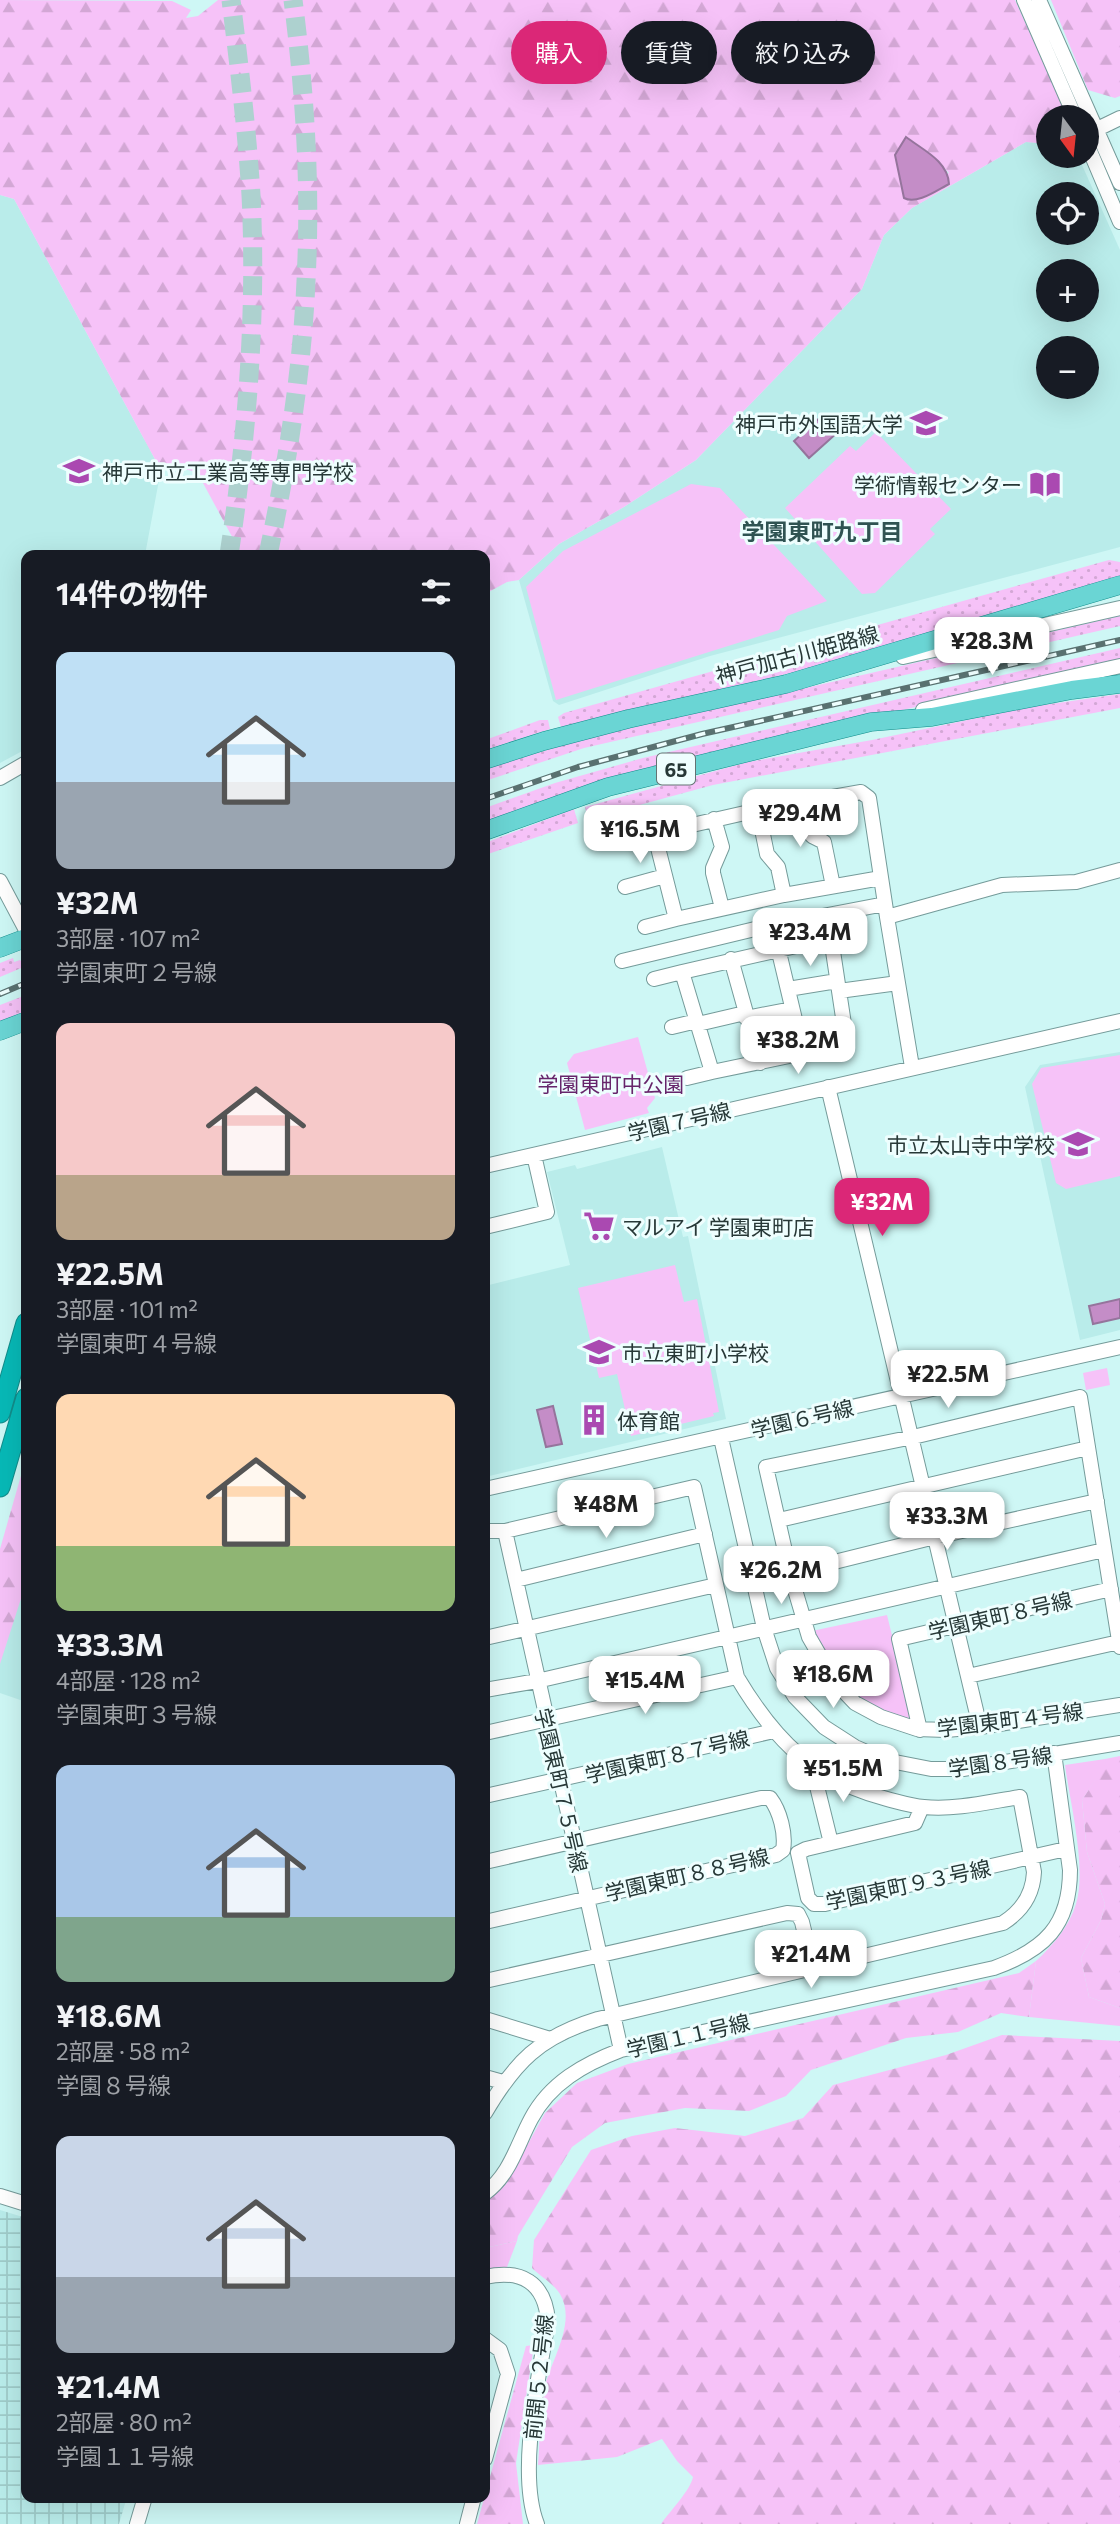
<!DOCTYPE html>
<html lang="ja">
<head>
<meta charset="utf-8">
<style>
	:root { --surface:#171b24; --page:#20242c; --text:#f1f3f6; --muted:#9ea1a6; --accent:#db2777 }
	body { margin:0; font-family:Commissioner,"Noto Sans JP",sans-serif; background:var(--page); color:var(--text); height:100vh; display:flex; flex-direction:column; font-size:26px; white-space:nowrap }
	* { box-sizing:border-box; margin:0 }
	p { font-size:23px; color:var(--muted) }
	.icon { flex:none; width:38px; height:38px; fill:none; stroke:currentColor; stroke-width:2; stroke-linecap:round; stroke-linejoin:round }
	.map { position:relative; flex:1; overflow:hidden }
	.sheet { position:absolute; left:21px; top:550px; width:469px; height:1953px; display:flex; flex-direction:column; background:var(--surface); border-radius:14px; box-shadow:0 7px 28px #0002 }
	.sheet>* { flex:none }
	.banner { position:absolute; left:511px; top:21px; width:504px; height:63px; display:flex; gap:14px }
	.needle { width:46px; rotate:165deg }
	.controls { position:absolute; left:1036px; top:105px; display:grid; gap:14px }
	.controls a { display:grid; place-items:center; width:63px; height:63px; border-radius:50%; background:var(--surface); box-shadow:0 7px 28px #0002; font-size:35px }
	.price { position:absolute; translate:-50% -60px; padding:0 16px; border-radius:14px; background:#fff; color:#222; font-size:23px; line-height:46px; filter:drop-shadow(0 2px 4px #0008) }
	.price::after { content:''; position:absolute; left:50%; top:42px; width:21px; height:16px; margin-left:-10px; background:inherit; clip-path:polygon(0 0,100% 0,50% 100%) }
	.price.on { background:var(--accent); color:#fff }
	ul { padding:0; list-style:none }
	li { display:grid; align-content:center; gap:14px; height:371px; padding:0 35px }
	li span { display:grid; place-items:center; height:217px; border-radius:14px; color:#555 }
	li>.icon { margin-inline-start:auto }
	span .icon { width:126px; height:126px; fill:#fffc; stroke-width:1 }
	li b { font-size:30px }
	h2 { display:flex; justify-content:space-between; align-items:center; height:84px; padding:0 35px; font-size:30px }
	.tag { padding:0 24px; border-radius:32px; background:var(--surface); box-shadow:0 7px 28px #0002; font-size:24px; line-height:63px }
	.tag.on { background:var(--accent); color:#fff }
	.map>svg:first-child { display:block }
	.built { fill:#b9ecea; fill-rule:evenodd }
	.industrial { fill:url(#industrial-grid) }
	.grass { fill:url(#grass-dots) }
	.forest { fill:url(#forest-firs); fill-rule:evenodd }
	.park { fill:#f6c2f8 }
	.water { fill:#c48dc7; stroke:#95749c; stroke-width:2 }
	.lines { fill:none; stroke-linecap:round; stroke-linejoin:round }
	.highway-tunnel { stroke:#add1cf; stroke-width:19; stroke-dasharray:19 10; stroke-linecap:butt }
	.minor-casing { stroke:#759b9a; stroke-width:16 }
	.major-casing { stroke:#128c8a; stroke-width:19 }
	.highway-casing { stroke:#128c8a; stroke-width:21 }
	.minor { stroke:#fff; stroke-width:14 }
	.major { stroke:#6ad5d4; stroke-width:18 }
	.highway { stroke:#07b9b7; stroke-width:19 }
	.rail-casing { stroke:#597170; stroke-width:6 }
	.rail { stroke:#eefefe; stroke-width:3.5; stroke-dasharray:10; stroke-linecap:butt }
	.labels { text-anchor:middle; dominant-baseline:central; stroke-width:6; stroke-linejoin:round; paint-order:stroke }
	.shield { fill:#eefefe; stroke:#637373; stroke-width:2 }
	.shield-label { font-size:19px; font-weight:bold; fill:#273837 }
	.poi-label { font-size:21px; fill:#273837; stroke:#eefefe; text-anchor:start }
	.street-label { font-size:21px; fill:#273837; stroke:#eefefe }
	.park-label { font-size:21px; fill:#66256b; stroke:#eefefe }
	.neighbourhood-label { font-size:23px; font-weight:bold; fill:#2f5352; stroke:#eefefe }
</style>
</head>
<body>
<div class="map">
<svg width="1120" height="2524" viewBox="0 0 1120 2524">
	<defs>
		<pattern id="industrial-grid" width="8" height="8" patternUnits="userSpaceOnUse" patternTransform="scale(1.75)"><rect width="8" height="8" fill="#b9ecea"/><path d="M0 4h8M4 0v8" fill="none" stroke="#9fcbc9"/></pattern>
		<pattern id="grass-dots" width="8" height="8" patternUnits="userSpaceOnUse" patternTransform="scale(1.75)"><rect width="8" height="8" fill="#f6c2f8"/><path d="M2 2h.1M6 6h.1" fill="none" stroke="#d3a7d5" stroke-width="1.8" stroke-linecap="round"/></pattern>
		<pattern id="forest-firs" width="22" height="20" patternUnits="userSpaceOnUse" patternTransform="scale(1.75)"><rect width="22" height="20" fill="#f6c2f8"/><path d="M5 1l3.5 6h-7zM16 11l3.5 6h-7z" fill="#d3a7d5"/></pattern>
	</defs>
	<rect width="100%" height="100%" fill="#cef7f5"/>
	<path class="built" d="M1026,142L1048,144V156H1078L1120,250V547L710,656L559,705L553,701L519,580L559,544L624,507L696,460L862,289L884,235L912,208ZM1048,194H1087V233H1048ZM1048,271H1087V310H1048ZM1048,348H1087V387H1048Z
		M0,195L14,199L157,463L159,480L145,555H26V749L0,763Z
		M1120,1052V1330L1080,1340L1025,1087L1040,1065Z
		M662,1147L683,1237L688,1236L726,1419L485,1477V1286L570,1265L547,1172L575,1165L577,1169Z
		M26,1560V1702L0,1693V1633Z"/>
	<path class="industrial" d="M0,2210L26,2218V2497H127L119,2524H0Z"/>
	<path class="grass" d="M1109,560L1120,562V580L854,658L561,727L558,717L564,713Z
		M1120,616V626L584,748L485,781V769L587,738Z
		M1120,648V660L645,769L485,825V808L555,783L643,758Z
		M1120,694V708L713,785L588,819L585,807L748,762L872,740L1030,707Z
		M540,720H548L550,729L485,750V740Z
		M574,809L578,823L485,855V843Z
		M13,958L14,962L20,960L26,966L0,977V963Z
		M26,995V1012L0,1023V1005Z"/>
	<path class="forest" d="M0,0L172,1L191,10L186,18L198,16L218,0H1015L1068,117H1048V144L1026,142L912,208L884,235L862,289L696,460L624,507L559,544L519,580L507,582L485,594V555H242L197,472L157,463L14,199L0,195ZM906,137L939,162L949,173L904,198L895,155Z
		M1051,0H1120V96L1115,98L1088,90Z
		M26,1458V1583L0,1664V1549Z
		M1120,1756V2008L1089,1997L1081,1958L1101,1920L1105,1904L1087,1852L1082,1800L1105,1764V1759Z
		M1036,1961L1029,2017L1001,2013L958,2032L906,2038L811,2070L786,2096L749,2111L685,2108L605,2123L572,2147L518,2236L517,2241L485,2248V2203L506,2184L545,2113L577,2083L628,2064L1019,1973Z
		M1002,2035L1120,2041V2524H661C670,2511 690,2491 693,2477L677,2461L662,2439L617,2457L538,2465C540,2441 539,2417 543,2394C548,2364 578,2324 560,2294C554,2284 540,2276 532,2268L534,2240L591,2150L632,2136L675,2128L745,2136L803,2118L833,2085L946,2055Z
		M534,2345L516,2463L523,2524H477L526,2346Z"/>
	<path class="park" d="M876,432L951,509L930,529L935,534L875,593L862,594L785,508L850,446L856,451Z
		M691,484L720,488L827,601L787,616L779,630L556,700L526,587L563,551Z
		M638,1037L655,1098L647,1108L649,1113L585,1130L567,1063L574,1054Z
		M1120,1055V1176L1066,1189L1056,1183L1032,1084L1041,1068Z
		M675,1265L684,1302L697,1299L719,1412L713,1413L714,1416L631,1436L617,1374L599,1378L578,1288Z
		M1107,1368L1110,1385L1086,1390L1083,1373Z
		M887,1615L913,1721C852,1704 842,1683 812,1631Z
		M1105,1759L1106,1764L1082,1800L1087,1852L1105,1904L1101,1920L1081,1958L1089,1997L1120,2008V2026L1029,2017L1036,1961C1053,1945 1069,1927 1076,1904C1087,1868 1070,1803 1065,1765Z
		M517,2241L507,2267L485,2269V2248Z"/>
	<path class="water" d="M906,137C923,150 948,161 949,184C937,190 917,205 904,198L895,155Z
		M823,415L838,432L809,458L794,441Z
		M1120,1299V1318L1093,1324L1089,1306Z
		M553,1406L562,1444L546,1447L537,1410Z"/>
	<g class="lines">
		<path class="highway-tunnel" d="M229,555C247,436 257,315 251,195C247,130 239,65 231,0
			M268,555C287,465 302,373 306,281C311,187 305,93 293,0"/>
		<defs>
			<path id="minor" d="M1024,0L1075,117
				M1039,0L1120,183
				M1087,134L1120,118
				M1087,144L1120,222
				M903,657L1120,608
				M923,710L1120,666
				M0,778L26,763
				M803,802L812,836L824,842L833,886
				M758,810L767,854L778,867L784,895
				M714,819L722,847L713,868V873L722,908
				M654,832L676,919L784,895L881,878
				M613,843L758,810L861,792L869,798L887,917
				M0,881L26,930
				M625,887L665,876
				M645,927L676,919
				M778,948L803,1053
				M731,959L760,1063
				M622,961L755,929L885,904
				M654,979L682,972
				M788,989L837,981
				M839,991L847,1044L712,1072L682,972L831,938L839,991L898,983
				M746,1018L792,1009
				M698,1024L745,1013
				M672,1027L697,1021
				M912,1067L887,917L1002,885L1076,882L1120,870
				M687,1078L712,1072
				M828,1087L980,1727
				M485,1166L1120,1021
				M485,1227L547,1212L534,1155
				M721,1438L764,1628L777,1668L795,1697L824,1727L855,1747L885,1760L931,1769H963L1120,1743
				M485,1489L1120,1347
				M779,1520L1088,1448
				M485,1531H505L694,1487L737,1677C775,1741 814,1780 887,1799C899,1802 911,1806 924,1807C956,1810 988,1802 1020,1797L1034,1872C1033,1894 1022,1911 1003,1923L598,2019C539,2037 515,2062 485,2113
				M505,1531L621,2050
				M790,1573L935,1537L1097,1501
				M516,1580L705,1534
				M485,1638L716,1585
				M1120,1647L1080,1397L913,1437L766,1467L790,1573L809,1637L835,1682L855,1703L881,1717L917,1729L946,1730L980,1727L1120,1705
				M968,1676L1119,1642
				M485,1690L537,1681L1104,1550
				M920,1730L899,1639L1111,1589
				M485,1733L737,1677
				M812,1766L831,1843
				M485,1796L774,1731
				M922,1807L915,1823L806,1849L798,1853L808,1898L814,1904H825L1066,1849
				M485,1862L761,1798H770C780,1811 786,1834 783,1850L776,1855L485,1922
				M485,1981L787,1913L798,1914L802,1922L813,1968
				M485,2019L550,2039
				M485,2077L503,2082
				M485,2193C510,2175 517,2145 531,2119C550,2083 584,2064 621,2050L994,1968C1044,1950 1070,1926 1070,1870L1054,1753
				M0,2196L26,2204
				M485,2277C521,2269 545,2282 548,2321C539,2376 517,2473 537,2524
				M485,2339L500,2350L508,2374L485,2459
				M137,2524L145,2497
				M467,2524L474,2497"/>
			<path id="major" d="M485,760L544,741L628,719L786,684L1120,585
				M485,831L608,787L871,722L932,717L1072,690L1120,684
				M0,948L26,938
				M0,1031L26,1021"/>
			<path id="highway" d="M0,1413L26,1323
				M0,1487L26,1398"/>
		</defs>
		<use href="#minor" class="minor-casing"/>
		<use href="#major" class="major-casing"/>
		<use href="#highway" class="highway-casing"/>
		<use href="#minor" class="minor"/>
		<use href="#major" class="major"/>
		<use href="#highway" class="highway"/>
		<defs>
			<path id="rail" d="M485,799L578,767L702,734L1120,640
				M0,994L26,983"/>
		</defs>
		<use href="#rail" class="rail-casing"/>
		<use href="#rail" class="rail"/>
	</g>
	<defs>
		<symbol id="university-bare" viewBox="-9 -9 18 18"><path d="M0-5L7-2L0 1L-7-2ZM-4 1L0 2.5L4 1V4Q0 6-4 4Z" fill="#aa49b1" stroke="#eefefe" stroke-width="2.5" paint-order="stroke"/></symbol>
		<symbol id="school-bare" viewBox="-9 -9 18 18"><path d="M0-5L7-2L0 1L-7-2ZM-4 1L0 2.5L4 1V4Q0 6-4 4Z" fill="#aa49b1" stroke="#eefefe" stroke-width="2.5" paint-order="stroke"/></symbol>
		<symbol id="library-bare" viewBox="-9 -9 18 18"><path d="M-6-4Q-3-5.5-.7-3.5V5Q-3 3-6 4ZM6-4Q3-5.5 .7-3.5V5Q3 3 6 4Z" fill="#aa49b1" stroke="#eefefe" stroke-width="2.5" paint-order="stroke"/></symbol>
		<symbol id="supermarket-bare" viewBox="-9 -9 18 18"><path d="M-6-5.5h2.5l.6 2H6L4.5 2H-2.5L-4.4-4H-6ZM-1.5 3.2a1.3 1.3 0 1 0 .1 0ZM3 3.2a1.3 1.3 0 1 0 .1 0Z" fill="#aa49b1" stroke="#eefefe" stroke-width="2.5" paint-order="stroke"/></symbol>
		<symbol id="building-bare" viewBox="-9 -9 18 18"><path d="M-4-6H4V6H1V3H-1V6H-4ZM-2.5-4.3h1.7v1.8h-1.7ZM.8-4.3h1.7v1.8H.8ZM-2.5-1h1.7V.8h-1.7ZM.8-1h1.7V.8H.8Z" fill="#aa49b1" stroke="#eefefe" stroke-width="2.5" paint-order="stroke"/></symbol>
	</defs>
	<g fill-rule="evenodd">
		<use href="#university-bare" x="904" y="401" width="44" height="44"/>
		<use href="#school-bare" x="57" y="449" width="44" height="44"/>
		<use href="#library-bare" x="1023" y="462" width="44" height="44"/>
		<use href="#school-bare" x="1056" y="1122" width="44" height="44"/>
		<use href="#supermarket-bare" x="577" y="1204" width="44" height="44"/>
		<use href="#school-bare" x="577" y="1330" width="44" height="44"/>
		<use href="#building-bare" x="572" y="1398" width="44" height="44"/>
	</g>
	<g class="labels">
		<rect class="shield" x="657" y="753.5" width="38" height="31" rx="5"/>
		<g class="shield-label">
			<text x="676" y="769">65</text>
		</g>
		<g class="poi-label">
			<text x="903" y="423" text-anchor="end">神戸市外国語大学</text>
			<text x="102" y="471">神戸市立工業高等専門学校</text>
			<text x="1022" y="484" text-anchor="end">学術情報センター</text>
			<text x="1055" y="1144" text-anchor="end">市立太山寺中学校</text>
			<text x="622" y="1226">マルアイ 学園東町店</text>
			<text x="622" y="1352">市立東町小学校</text>
			<text x="617" y="1420">体育館</text>
		</g>
		<g class="street-label">
			<text transform="translate(797 654) rotate(-15)">神戸加古川姫路線</text>
			<text transform="translate(679 1121) rotate(-13)">学園７号線</text>
			<text transform="translate(802 1418) rotate(-13)">学園６号線</text>
			<text transform="translate(1000 1615) rotate(-13)">学園東町８号線</text>
			<text transform="translate(1010 1719) rotate(-7)">学園東町４号線</text>
			<text transform="translate(667 1756) rotate(-13)">学園東町８７号線</text>
			<text transform="translate(1000 1761) rotate(-8)">学園８号線</text>
			<text transform="translate(562 1790) rotate(77)">学園東町７５号線</text>
			<text transform="translate(687 1874) rotate(-13)">学園東町８８号線</text>
			<text transform="translate(908 1884) rotate(-12)">学園東町９３号線</text>
			<text transform="translate(688 2035) rotate(-13)">学園１１号線</text>
			<text transform="translate(538 2377) rotate(-84)">前開５２号線</text>
		</g>
		<g class="park-label">
			<text x="611" y="1083">学園東町中公園</text>
		</g>
		<g class="neighbourhood-label">
			<text x="822" y="531">学園東町九丁目</text>
		</g>
	</g>
</svg>
<div class="controls">
<a><svg class="needle" viewBox="-14 -14 28 28"><path d="M0-13l5 13h-10z" fill="#e53935"/><path d="M0 13l5-13h-10z" fill="#9ea1a6"/></svg></a>
<a><svg class="icon" aria-label="locate" viewBox="0 0 24 24"><circle cx="12" cy="12" r="6"/><path d="M12 2v4M12 18v4M2 12h4M18 12h4"/></svg></a>
<a>+</a>
<a>−</a>
</div>
<b class="price" style="left:992px;top:677px">¥28.3M</b>
<b class="price" style="left:800px;top:849px">¥29.4M</b>
<b class="price" style="left:640px;top:865px">¥16.5M</b>
<b class="price" style="left:810px;top:968px">¥23.4M</b>
<b class="price" style="left:798px;top:1076px">¥38.2M</b>
<b class="price on" style="left:882px;top:1238px">¥32M</b>
<b class="price" style="left:948px;top:1410px">¥22.5M</b>
<b class="price" style="left:606px;top:1540px">¥48M</b>
<b class="price" style="left:947px;top:1552px">¥33.3M</b>
<b class="price" style="left:781px;top:1606px">¥26.2M</b>
<b class="price" style="left:833px;top:1710px">¥18.6M</b>
<b class="price" style="left:645px;top:1716px">¥15.4M</b>
<b class="price" style="left:843px;top:1804px">¥51.5M</b>
<b class="price" style="left:811px;top:1990px">¥21.4M</b>
<div class="banner">
<a class="tag on">購入</a>
<a class="tag">賃貸</a>
<a class="tag">絞り込み</a>
</div>
<section class="sheet">
<h2>14件の物件<svg class="icon" aria-label="filters" viewBox="0 0 24 24"><path d="M4 7h16M4 17h16"/><circle cx="9" cy="7" r="2"/><circle cx="15" cy="17" r="2"/></svg></h2>
<ul>
<li><span style="background:linear-gradient(#bfe0f5 60%,#9aa5b1 0)"><svg class="icon" aria-label="home" viewBox="0 0 24 24"><path d="M3 11l9-7 9 7M6 9v11h12V9"/></svg></span><div><b>¥32M</b><p>3部屋 · 107 m²</p><p>学園東町２号線</p></div></li>
<li><span style="background:linear-gradient(#f6c9c9 70%,#b9a48a 0)"><svg class="icon" aria-label="home" viewBox="0 0 24 24"><path d="M3 11l9-7 9 7M6 9v11h12V9"/></svg></span><div><b>¥22.5M</b><p>3部屋 · 101 m²</p><p>学園東町４号線</p></div></li>
<li><span style="background:linear-gradient(#ffd9b3 70%,#8fb573 0)"><svg class="icon" aria-label="home" viewBox="0 0 24 24"><path d="M3 11l9-7 9 7M6 9v11h12V9"/></svg></span><div><b>¥33.3M</b><p>4部屋 · 128 m²</p><p>学園東町３号線</p></div></li>
<li><span style="background:linear-gradient(#a9c7e8 70%,#7fa58c 0)"><svg class="icon" aria-label="home" viewBox="0 0 24 24"><path d="M3 11l9-7 9 7M6 9v11h12V9"/></svg></span><div><b>¥18.6M</b><p>2部屋 · 58 m²</p><p>学園８号線</p></div></li>
<li><span style="background:linear-gradient(#c9d6e8 65%,#9aa5b1 0)"><svg class="icon" aria-label="home" viewBox="0 0 24 24"><path d="M3 11l9-7 9 7M6 9v11h12V9"/></svg></span><div><b>¥21.4M</b><p>2部屋 · 80 m²</p><p>学園１１号線</p></div></li>
</ul>
</section>
</div>
</body>
</html>
